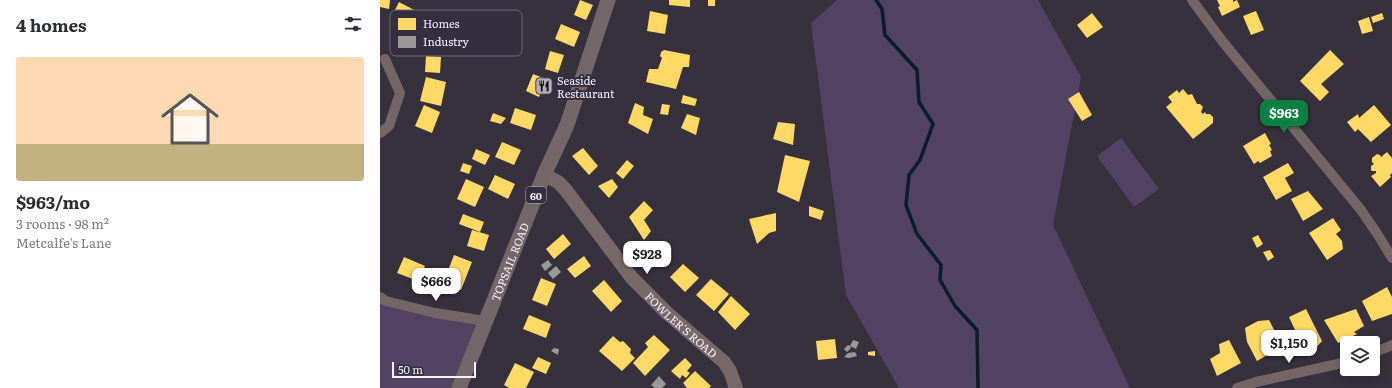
<!DOCTYPE html>
<html lang="en">
<head>
<meta charset="utf-8">
<style>
	:root { --surface:#fff; --page:#f2f2f3; --text:#2b2b33; --muted:#7c7c81; --line:#e1e1e2; --accent:#0b8043 }
	body { margin:0; font-family:Literata,serif; background:var(--page); color:var(--text); height:100vh; display:flex; flex-direction:column; font-size:15px; white-space:nowrap }
	* { box-sizing:border-box; margin:0 }
	p { font-size:13px; color:var(--muted) }
	.icon { flex:none; width:22px; height:22px; fill:none; stroke:currentColor; stroke-width:2; stroke-linecap:round; stroke-linejoin:round }
	.map { position:relative; flex:1; overflow:hidden }
	.drawer { display:flex; flex-direction:column; background:var(--surface); width:380px }
	.drawer>* { flex:none }
	.tools { position:absolute; left:960px; top:336px; display:grid; gap:8px }
	.tools a { display:grid; place-items:center; width:40px; height:40px; border-radius:4px; background:var(--surface); box-shadow:0 2px 10px #0003; font-size:20px }
	.scale { position:absolute; left:12px; bottom:10px; width:84px; box-sizing:border-box; padding-left:4px; border:2px solid #f7f2fe; border-top:0; font-size:11px; line-height:14px; white-space:nowrap; color:#f7f2fe; -webkit-text-stroke:3px #352d40; paint-order:stroke }
	.price { position:absolute; translate:-50% -34px; padding:0 9px; border-radius:8px; background:#fff; color:#222; font-size:13px; line-height:26px; filter:drop-shadow(0 1px 2px #0008) }
	.price::after { content:''; position:absolute; left:50%; top:24px; width:12px; height:9px; margin-left:-6px; background:inherit; clip-path:polygon(0 0,100% 0,50% 100%) }
	.price.active { background:var(--accent); color:#fff }
	ul { padding:0; list-style:none }
	li { display:grid; align-content:center; gap:8px; height:212px; padding:0 16px }
	li+li { border-top:1px solid var(--line) }
	li span { display:grid; place-items:center; height:124px; border-radius:4px; color:#555 }
	li>.icon { margin-inline-start:auto }
	span .icon { width:72px; height:72px; fill:#fffc; stroke-width:1 }
	li b { font-size:17px }
	h2 { display:flex; justify-content:space-between; align-items:center; height:48px; padding:0 16px; font-size:17px }
	main { display:flex; flex:1; min-height:0 }
	.map>svg:first-child { display:block }
	.green { fill:#524363 }
	.homes { fill:#ffd966 }
	.industry { fill:#999 }
	.lines { fill:none; stroke-linecap:round; stroke-linejoin:round }
	.stream { stroke:#0a1d2a; stroke-width:3.5 }
	.street { stroke:#746666; stroke-width:10 }
	.secondary { stroke:#776869; stroke-width:14 }
	.primary { stroke:#73676a; stroke-width:15 }
	.labels { text-anchor:middle; dominant-baseline:central; stroke-width:4; stroke-linejoin:round; paint-order:stroke }
	.shield { fill:#352d40; stroke:#bdb7c5; stroke-width:1 }
	.shield-label { font-size:10px; font-weight:bold; fill:#f7f2fe }
	.poi-label { font-size:11px; fill:#f7f2fe; stroke:#352d40; text-anchor:start }
	.street-label { font-size:11px; fill:#f7f2fe; stroke:#352d40 }
	.key { fill:#352d40; stroke:#6f6879; stroke-width:1 }
	.key-label { font-size:11px; fill:#f7f2fe }
</style>
</head>
<body>
<main>
<section class="drawer">
<h2>4 homes<svg class="icon" aria-label="filters" viewBox="0 0 24 24"><path d="M4 7h16M4 17h16"/><circle cx="9" cy="7" r="2"/><circle cx="15" cy="17" r="2"/></svg></h2>
<ul>
<li><span style="background:linear-gradient(#ffd9b3 70%,#c2b280 0)"><svg class="icon" aria-label="home" viewBox="0 0 24 24"><path d="M3 11l9-7 9 7M6 9v11h12V9"/></svg></span><div><b>$963/mo</b><p>3 rooms · 98 m²</p><p>Metcalfe's Lane</p></div></li>
</ul>
</section>
<div class="map">
<svg width="1012" height="388" viewBox="0 0 1012 388">
	<rect width="100%" height="100%" fill="#36313c"/>
	<path class="green" d="M457,0H658L701,77L673,225L750,388H519L466,295L431,23Z
		M741,138L779,189L754,207L717,156Z
		M0,297L106,321L79,388H0Z"/>
	<path class="homes" d="M0,0H10L9,9L0,7Z
		M200,0L213,5L206,20L194,15Z
		M289,0H310V7L289,5Z
		M328,0H335V6H328Z
		M837,0H853V2L857,0L860,7L842,16L838,7L840,6Z
		M19,2L38,12L32,24L13,14Z
		M270,11L288,15L285,34L267,31Z
		M876,11L884,30L871,35L863,16Z
		M712,13L723,27L707,38L697,25Z
		M1002,13L1004,19L993,23L991,17Z
		M989,17L993,31L982,34L978,21Z
		M181,24L200,32L194,47L175,39Z
		M284,50L310,55L309,67H303L296,89L266,82L269,69H278L282,58L280,56L281,52Z
		M950,50L964,64L941,84L949,92L940,101L920,81Z
		M170,51L184,55L178,73L165,69Z
		M46,56L61,57L60,73L45,72Z
		M153,74L166,79L159,97L146,91Z
		M46,77L66,82L61,106L40,101Z
		M803,89L808,95L812,94L817,104H820L823,107L821,112L823,114L825,112L826,114H830L833,117V123L813,139L786,107L792,102L788,97L797,90L799,93Z
		M699,92L712,115L702,121L688,99Z
		M303,95L317,99L315,106L301,103Z
		M255,103L264,107L263,115L273,119L268,134L248,123Z
		M282,104L290,105L288,115L280,114Z
		M44,105L60,112L52,133L35,126Z
		M994,105L1011,125L991,142L978,129L975,132L967,122L978,114L979,118Z
		M135,108L156,115L151,130L130,123Z
		M113,113L126,118L121,124L110,121Z
		M307,114L320,118L316,135L301,128Z
		M398,122L415,124L413,145L393,139Z
		M885,133L891,144L889,145L892,150L890,151L892,156L880,163L878,161L874,164L863,146Z
		M122,142L141,150L134,165L115,157Z
		M203,148L218,166L209,175L192,156Z
		M96,149L110,155L105,165L92,159Z
		M1007,152L1012,158V173L1010,175L1011,177L1000,187L991,176L996,173V171H992L991,170V166L994,164L992,162V158L997,154L1000,155L1001,157Z
		M405,155L430,161L419,202L397,192Z
		M247,160L254,166L243,179L236,173Z
		M83,163L92,166L89,174L80,171Z
		M908,163L914,173L905,178L912,191L896,200L883,177Z
		M115,175L135,184L128,199L108,189Z
		M86,179L104,187L95,207L77,199Z
		M232,179L238,187L229,198L218,186Z
		M928,191L943,209L923,221L911,199Z
		M264,201L273,210L264,220L271,231L264,240L249,217Z
		M429,206L444,211L441,220L429,216Z
		M396,213V231L389,233L377,244L369,219Z
		M83,214L104,222L100,232L79,224Z
		M953,218L961,230L956,234L962,241L963,249L947,260L929,233Z
		M92,230L109,235L104,251L87,246Z
		M183,234L191,244L174,259L166,249Z
		M878,235L883,244L877,248L872,238Z
		M890,250L894,257L888,261L883,252Z
		M74,255L92,262L81,290L63,284Z
		M204,256L211,266L195,278L187,269Z
		M24,257L45,266L38,281L17,273Z
		M303,264L319,278L305,292L290,277Z
		M161,278L176,284L167,306L152,300Z
		M331,279L349,294L334,311L316,295Z
		M224,280L242,301L231,312L212,291Z
		M1007,287L1012,297V314L992,321L982,301Z
		M351,296L370,314L355,330L338,312Z
		M926,309L942,341L935,349L931,343L922,345L909,317Z
		M976,309L984,326L974,332L977,334L958,343L944,320Z
		M149,315L171,324L166,338L143,329Z
		M889,320L900,341L890,346L894,351L877,361L867,342L865,328L878,321Z
		M274,335L290,350L265,376L253,363L268,347L265,343Z
		M233,336L240,342L243,341L251,349L250,353L255,358L242,371L219,351Z
		M455,339L457,358L438,360L436,341Z
		M849,340L861,363L837,376L830,359L840,353L839,344Z
		M495,351V356L488,355V352Z
		M158,357L171,363L166,374L152,368Z
		M305,358L312,365L307,371L310,373L306,378L302,375L300,379L291,371Z
		M135,363L154,372L146,388H129L124,385Z
		M315,371L331,386L329,388H307L303,383Z"/>
	<path class="industry" d="M168,260L172,265L165,271L161,265Z
		M176,266L181,272L173,279L168,273Z
		M473,340L479,342L476,349L470,346L471,348L467,352L464,349L468,345L470,346Z
		M174,348L179,349L178,355L171,351Z
		M475,352L477,356L469,358L464,357L468,353Z
		M279,376L286,384L282,388H275L271,385Z"/>
	<g class="lines">
		<path class="stream" d="M496,0L502,9L505,35L537,70L539,102L553,124L540,160L529,175L526,205L537,234L561,265L560,280L575,306L597,330L598,388"/>
		<path class="street" d="M812,0L843,42L981,210L998,235L1012,258
			M0,133L9,126L20,93L5,59
			M0,297L6,301L55,313L106,321
			M993,353L1012,345
			M857,388L876,382L967,362"/>
		<path class="secondary" id="s1" d="M164,175L178,182L185,189L252,278L287,313L344,362L350,371L356,388"/>
		<path class="primary" id="s2" d="M79,388L164,175L187,125L228,0"/>
	</g>
	<defs>
		<symbol id="restaurant-square" viewBox="-11 -11 22 22"><rect x="-9" y="-9" width="18" height="18" rx="4" fill="#b3aeba" stroke="#352d40"/><path d="M-5-6h1v4h1v-4h1v4h1v-4h1v5L-1.5 .5V6h-2V.5L-5-1ZM5-6V6H3V1.5H1.5Q1.5-4 5-6Z" fill="#111"/></symbol>
	</defs>
	<g fill-rule="evenodd">
		<use href="#restaurant-square" x="154" y="76" width="20" height="20"/>
	</g>
	<g class="labels">
		<rect class="shield" x="146" y="187" width="20" height="16" rx="3"/>
		<g class="shield-label">
			<text x="156" y="195">60</text>
		</g>
		<g class="poi-label">
			<text x="177" y="80">Seaside<tspan x="177" dy="13">Restaurant</tspan></text>
		</g>
		<g class="street-label">
			<text stroke="none"><textPath href="#s2" startOffset="136">TOPSAIL ROAD</textPath></text>
			<text stroke="none"><textPath href="#s1" startOffset="205">FOWLER'S ROAD</textPath></text>
		</g>
	</g>
	<rect x="10" y="10" width="132" height="46" rx="6" class="key"/>
	<rect x="18" y="18" width="18" height="12" fill="#ffd966"/>
	<rect x="18" y="36" width="18" height="12" fill="#999"/>
	<g class="key-label">
		<text x="43" y="28">Homes</text>
		<text x="43" y="46">Industry</text>
	</g>
</svg>
<div class="tools">
<a><svg class="icon" aria-label="layers" viewBox="0 0 24 24"><path d="M12 4l9 5-9 5-9-5zM3 14l9 5 9-5"/></svg></a>
</div>
<div class="scale">50 m</div>
<b class="price active" style="left:904px;top:134px">$963</b>
<b class="price" style="left:267px;top:275px">$928</b>
<b class="price" style="left:56px;top:302px">$666</b>
<b class="price" style="left:909px;top:364px">$1,150</b>
</div>
</main>
</body>
</html>
